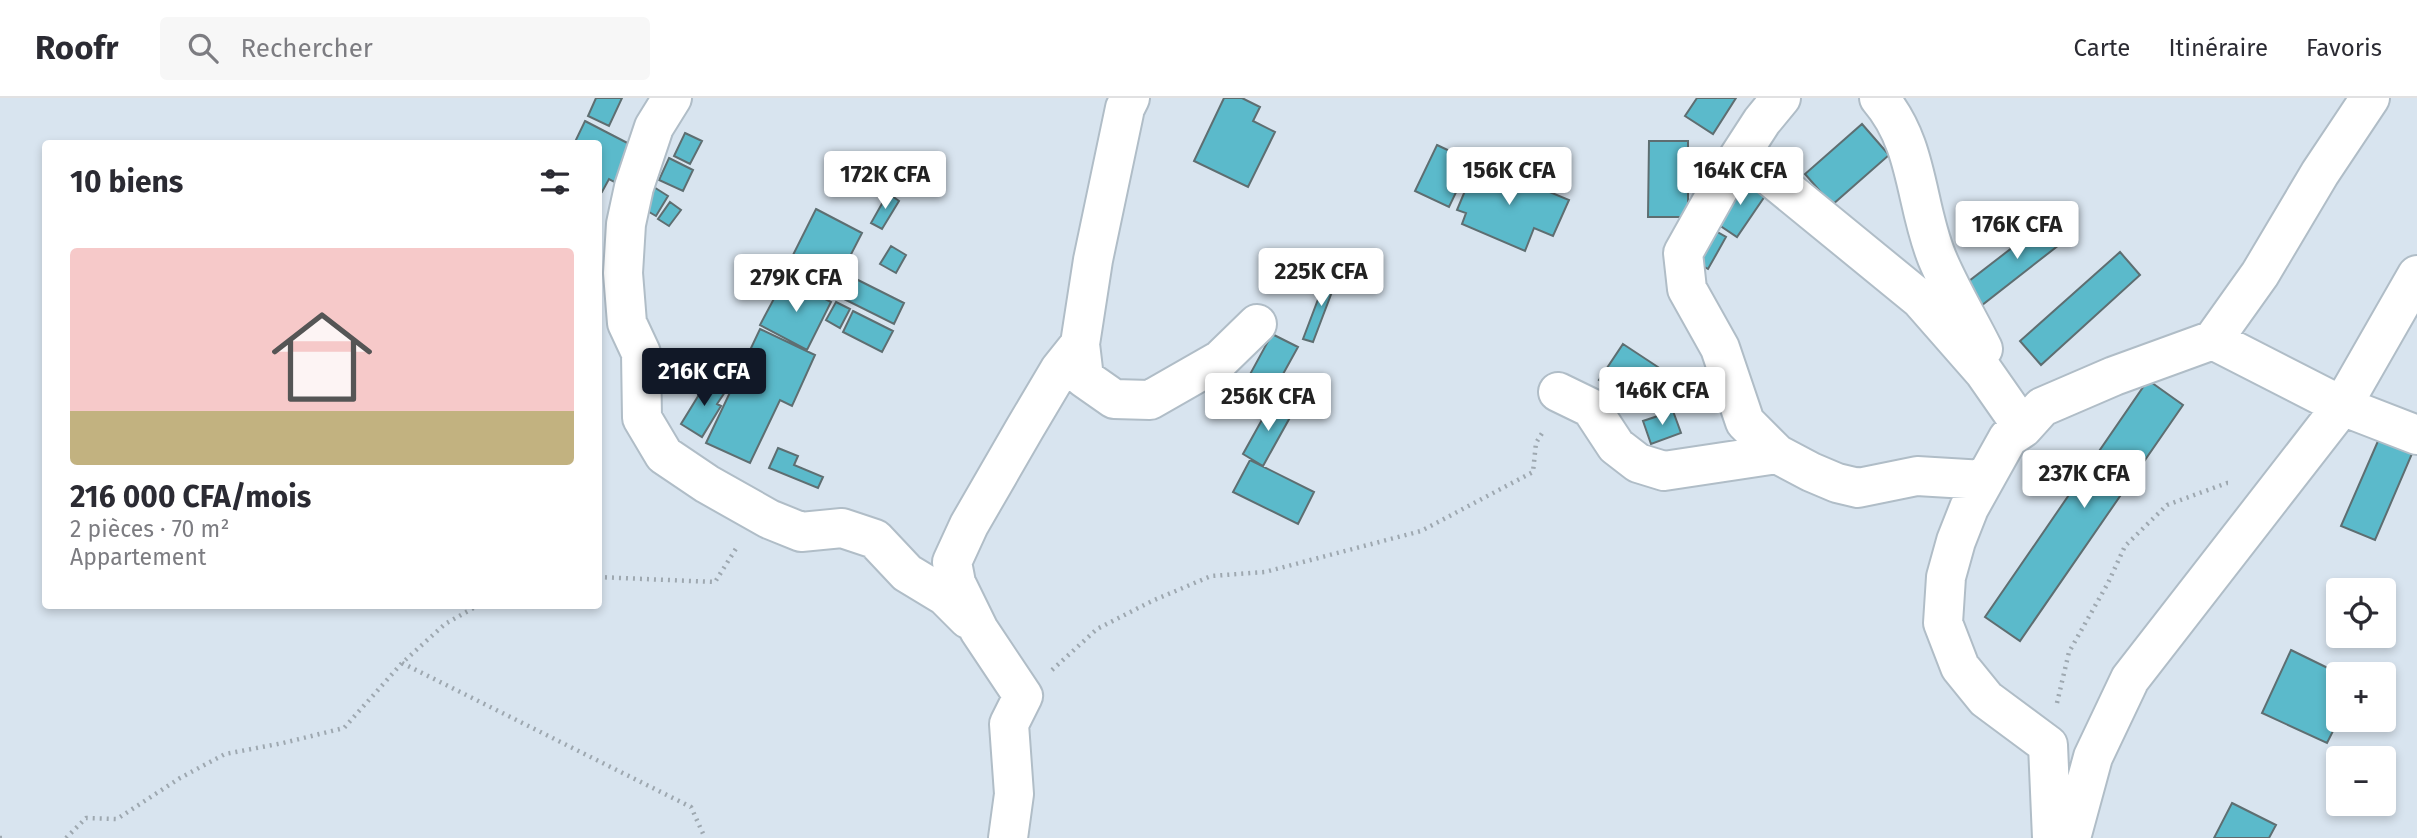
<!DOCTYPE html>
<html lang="fr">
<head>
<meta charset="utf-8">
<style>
	:root { --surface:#fff; --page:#f7f7f7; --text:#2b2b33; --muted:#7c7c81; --line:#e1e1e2; --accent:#111827 }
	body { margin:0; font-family:"Fira Sans",sans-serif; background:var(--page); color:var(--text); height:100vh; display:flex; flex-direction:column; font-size:26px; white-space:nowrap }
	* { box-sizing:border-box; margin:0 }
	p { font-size:23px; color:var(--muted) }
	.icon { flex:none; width:38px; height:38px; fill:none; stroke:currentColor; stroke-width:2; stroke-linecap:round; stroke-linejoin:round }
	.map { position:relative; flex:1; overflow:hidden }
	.side { position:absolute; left:42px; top:42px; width:560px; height:469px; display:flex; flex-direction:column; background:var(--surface); border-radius:7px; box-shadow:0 4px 10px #0003 }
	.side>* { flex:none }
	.tools { position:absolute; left:2326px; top:480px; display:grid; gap:14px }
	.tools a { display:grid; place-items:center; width:70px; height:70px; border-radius:7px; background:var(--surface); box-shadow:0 4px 10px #0003; font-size:35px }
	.price { position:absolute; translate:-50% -60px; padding:0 16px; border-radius:7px; background:#fff; color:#222; font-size:23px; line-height:46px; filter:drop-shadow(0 2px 4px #0008) }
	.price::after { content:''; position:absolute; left:50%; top:42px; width:21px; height:16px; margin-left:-10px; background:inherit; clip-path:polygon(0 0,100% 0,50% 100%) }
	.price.current { background:var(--accent); color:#fff }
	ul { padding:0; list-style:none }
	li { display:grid; align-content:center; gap:14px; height:371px; padding:0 28px }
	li+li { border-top:2px solid var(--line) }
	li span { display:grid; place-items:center; height:217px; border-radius:7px; color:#555 }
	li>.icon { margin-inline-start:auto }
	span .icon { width:126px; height:126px; fill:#fffc; stroke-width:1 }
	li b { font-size:30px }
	h2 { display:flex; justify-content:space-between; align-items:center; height:84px; padding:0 28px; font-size:30px }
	header { display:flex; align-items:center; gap:42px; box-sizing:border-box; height:98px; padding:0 35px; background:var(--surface); border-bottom:2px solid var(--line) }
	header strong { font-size:33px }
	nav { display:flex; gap:38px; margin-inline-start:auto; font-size:24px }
	.search { width:490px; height:63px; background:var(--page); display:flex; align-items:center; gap:18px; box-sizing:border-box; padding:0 24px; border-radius:7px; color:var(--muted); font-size:26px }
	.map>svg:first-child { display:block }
	.building { fill:#5bbacb; stroke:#5e6e71; stroke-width:2 }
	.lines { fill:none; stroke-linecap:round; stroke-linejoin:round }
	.minor-casing { stroke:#b0bdc7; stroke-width:42 }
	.path { stroke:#9ea8b0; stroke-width:4.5; stroke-dasharray:2 5; stroke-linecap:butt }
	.minor { stroke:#fff; stroke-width:38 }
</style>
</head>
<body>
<header>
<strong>Roofr</strong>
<div class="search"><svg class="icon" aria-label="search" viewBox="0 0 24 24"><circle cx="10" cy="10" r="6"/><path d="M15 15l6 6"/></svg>Rechercher</div>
<nav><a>Carte</a><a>Itinéraire</a><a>Favoris</a></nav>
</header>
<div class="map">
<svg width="2417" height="740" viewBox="0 0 2417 740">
	<rect width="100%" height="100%" fill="#d8e4ef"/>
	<path class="building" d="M596,0H622L609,28L588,18Z
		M1224,0H1242L1260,9L1253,23L1275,34L1248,89L1194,63Z
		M1697,0H1736L1713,36L1685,18Z
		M585,23L639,51L620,87L609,81L602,94L598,92V46H574Z
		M1862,26L1889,57L1832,107L1805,76Z
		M685,35L702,43L690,66L674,58Z
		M1649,43H1688V119H1648Z
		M1437,47L1471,63L1449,109L1415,93Z
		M669,60L693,72L683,93L659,82Z
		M1477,64L1569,102L1553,138L1534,130L1525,153L1462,126L1466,115L1457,112Z
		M1743,79L1767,95L1737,139L1713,123Z
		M649,86L668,98L656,118L637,107Z
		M888,95L899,103L882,131L871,125Z
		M670,104L681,112L669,128L658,121Z
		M816,111L862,135L830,197L785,173Z
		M2057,115L2073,136L1977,211L1960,190Z
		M1705,127L1726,139L1708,171L1687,159Z
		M891,148L906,157L896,175L880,166Z
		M2120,154L2140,177L2041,267L2020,243Z
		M1328,175L1338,178L1313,244L1303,241Z
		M785,180L831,204L807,252L760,227Z
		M854,180L904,205L894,226L844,201Z
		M836,204L850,211L840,230L826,222Z
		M853,213L893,233L882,254L843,234Z
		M760,231L815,257L792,308L780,302L750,365L706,345Z
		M1272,236L1298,249L1267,305L1242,291Z
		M1623,246L1670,277L1647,313L1599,282Z
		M702,280L725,294L717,306L721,308L702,339L681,326L700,295L695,293Z
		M2148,282L2183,307L2020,543L1985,519Z
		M1273,302L1293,314L1263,368L1243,356Z
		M1673,313L1681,335L1651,346L1643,323Z
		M2385,327L2417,344L2375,442L2341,428Z
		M778,350L798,358L794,367L823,379L818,390L769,370Z
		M1250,362L1314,394L1298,426L1233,394Z
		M2291,552L2340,576H2338L2339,621L2327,645L2262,615Z
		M2232,705L2276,727L2269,740H2214Z"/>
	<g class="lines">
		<defs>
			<path id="minor" d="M672,0L654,29L634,89L626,126L623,175L627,225L641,255L642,320L664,357L707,386L769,421L801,434L842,430L875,441L907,475L945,498L968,521
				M1879,0C1919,46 1915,106 1937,160C1950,191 1968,221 1983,251
				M1725,80L1762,23L1781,0
				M2213,242L2342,308L2417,337
				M1080,246L1084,280L1114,301L1150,302L1220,262L1257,226
				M1558,294L1591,310L1616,348L1638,365L1664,373L1777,356
				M1984,382L1917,378L1858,390L1837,385L1811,374L1777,356L1745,324L1720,250L1687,191L1683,155L1725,80L1743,69L1761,71L1920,201L1984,274L2023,330
				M1008,740L1014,696L1009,626L1023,598L979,532L956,485L952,464L969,427L1025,330L1060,271L1080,246L1093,162L1125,10L1130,0
				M2052,740L2048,647L1986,601L1960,569L1943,525L1946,479L1956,443L1969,410L2008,340L2023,330L2042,309L2114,278L2213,242L2260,176L2320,75L2370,0
				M2071,740L2093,659L2130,581L2342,308L2417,177"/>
		</defs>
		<use href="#minor" class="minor-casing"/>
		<path class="path" d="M598,479L715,484L737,449
			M402,565L691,709L705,740
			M1052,572L1097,531L1152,503L1211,478L1265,474L1421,433L1533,374L1536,345L1544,332
			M2057,605L2069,554L2108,485L2125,448L2167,407L2227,385H2231
			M0,740H2
			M66,740L86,720L117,721L180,680L225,656L283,645L344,630L402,565L445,526L477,508"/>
		<use href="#minor" class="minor"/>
	</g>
</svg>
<div class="tools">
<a><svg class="icon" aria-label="locate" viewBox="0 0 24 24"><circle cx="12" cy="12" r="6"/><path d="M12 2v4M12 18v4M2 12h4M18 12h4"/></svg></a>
<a>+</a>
<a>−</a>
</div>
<b class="price" style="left:1509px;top:109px">156K CFA</b>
<b class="price" style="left:1740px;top:109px">164K CFA</b>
<b class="price" style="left:885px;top:113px">172K CFA</b>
<b class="price" style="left:2017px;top:163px">176K CFA</b>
<b class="price" style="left:1321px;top:210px">225K CFA</b>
<b class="price" style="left:796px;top:216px">279K CFA</b>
<b class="price current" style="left:704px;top:310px">216K CFA</b>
<b class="price" style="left:1662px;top:329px">146K CFA</b>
<b class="price" style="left:1268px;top:335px">256K CFA</b>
<b class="price" style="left:2084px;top:412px">237K CFA</b>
<section class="side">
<h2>10 biens<svg class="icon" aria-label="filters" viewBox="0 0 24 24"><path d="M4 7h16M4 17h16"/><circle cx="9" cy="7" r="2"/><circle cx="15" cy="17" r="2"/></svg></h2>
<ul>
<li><span style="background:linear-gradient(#f6c9c9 75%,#c2b280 0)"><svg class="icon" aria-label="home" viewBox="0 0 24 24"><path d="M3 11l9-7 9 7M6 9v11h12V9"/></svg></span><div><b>216 000 CFA/mois</b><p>2 pièces · 70 m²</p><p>Appartement</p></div></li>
</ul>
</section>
</div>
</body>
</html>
